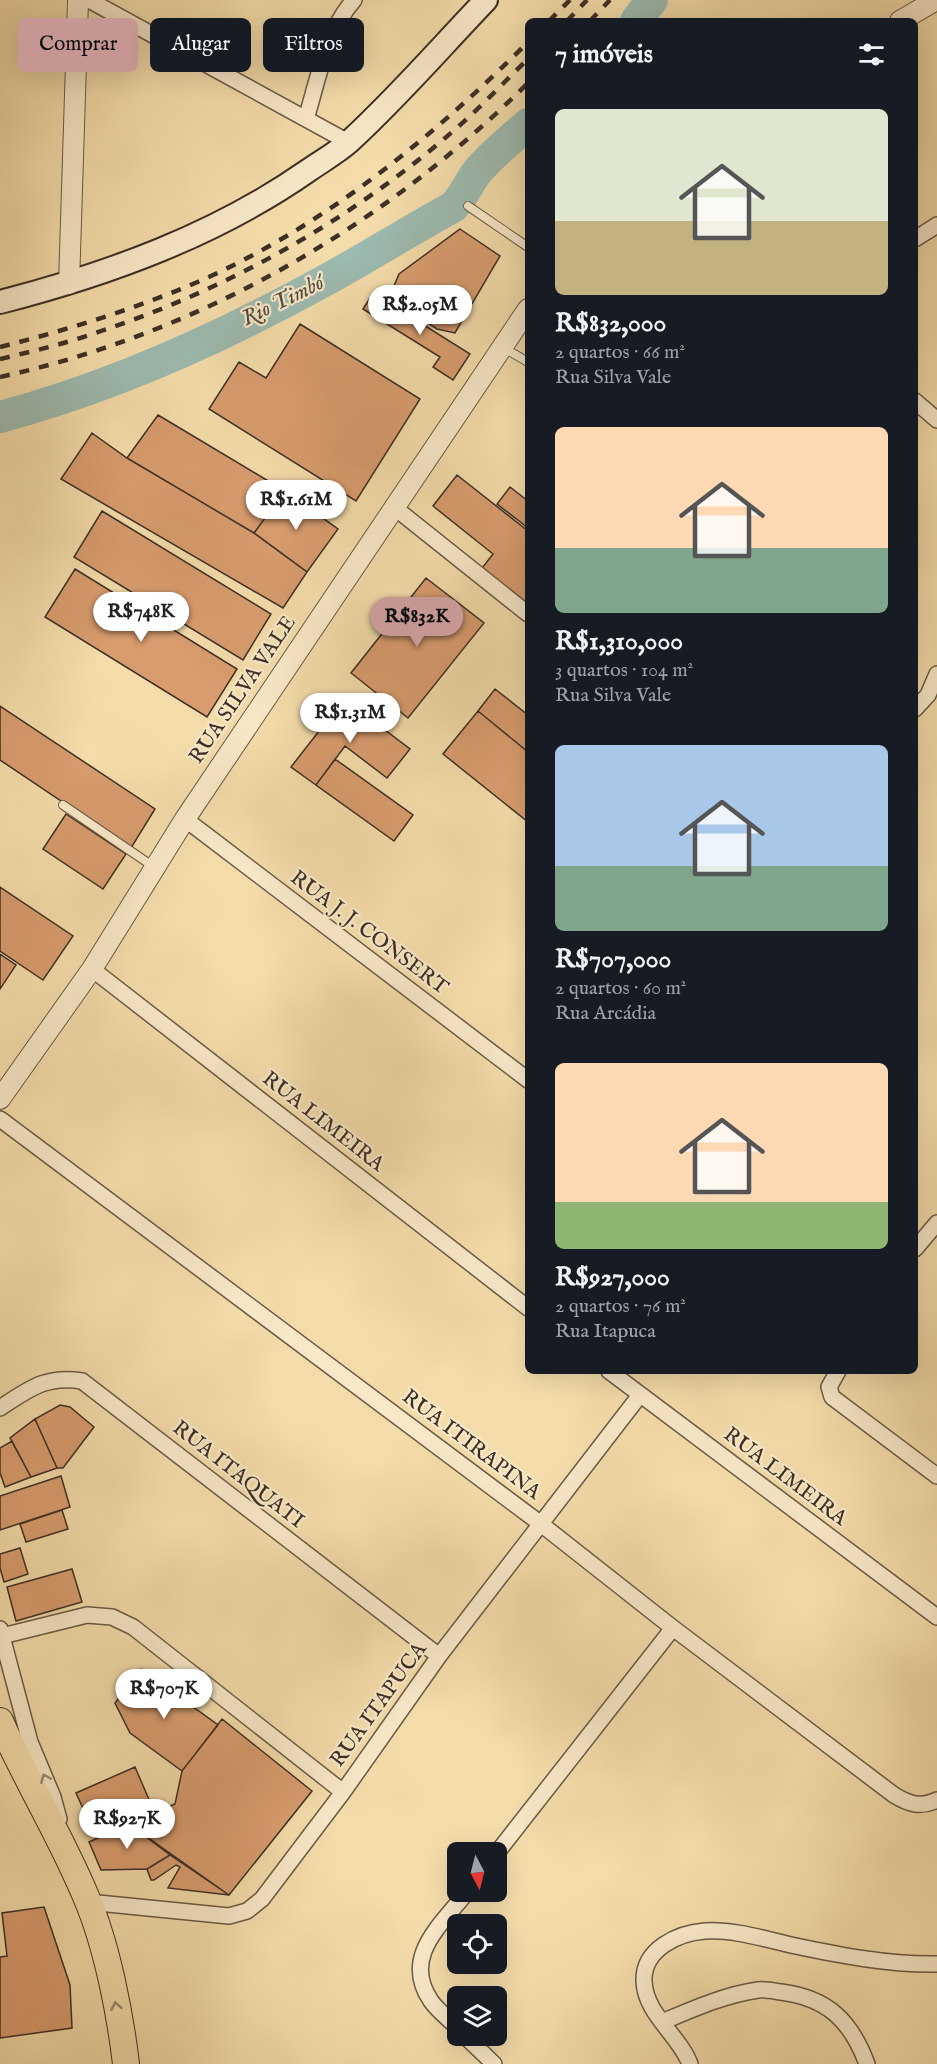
<!DOCTYPE html>
<html lang="pt">
<head>
<meta charset="utf-8">
<style>
	:root { --surface:#171b24; --page:#20242c; --text:#f1f3f6; --muted:#9ea1a6; --accent:#c59692 }
	body { margin:0; font-family:"IM FELL English",serif; background:var(--page); color:var(--text); height:100vh; display:flex; flex-direction:column; font-size:22px; white-space:nowrap }
	* { box-sizing:border-box; margin:0 }
	p { font-size:20px; color:var(--muted) }
	.icon { flex:none; width:33px; height:33px; fill:none; stroke:currentColor; stroke-width:2; stroke-linecap:round; stroke-linejoin:round }
	.map { position:relative; flex:1; overflow:hidden }
	.drawer { position:absolute; left:525px; top:18px; width:393px; height:1356px; display:flex; flex-direction:column; background:var(--surface); border-radius:9px; box-shadow:0 6px 24px #0002 }
	.drawer>* { flex:none }
	.guide { position:absolute; left:18px; top:18px; width:417px; height:54px; display:flex; gap:12px }
	.needle { width:39px; rotate:173deg }
	.controls { position:absolute; left:447px; top:1842px; display:grid; gap:12px }
	.controls a { display:grid; place-items:center; width:60px; height:60px; border-radius:9px; background:var(--surface); box-shadow:0 6px 24px #0002; font-size:30px }
	.price { position:absolute; translate:-50% -51px; padding:0 14px; border-radius:21px; background:#fff; color:#222; font-size:20px; line-height:39px; filter:drop-shadow(0 2px 3px #0008) }
	.price::after { content:''; position:absolute; left:50%; top:36px; width:18px; height:14px; margin-left:-9px; background:inherit; clip-path:polygon(0 0,100% 0,50% 100%) }
	.price.selected { background:var(--accent); color:#111 }
	ul { padding:0; list-style:none }
	li { display:grid; align-content:center; gap:12px; height:318px; padding:0 30px }
	li span { display:grid; place-items:center; height:186px; border-radius:9px; color:#555 }
	li>.icon { margin-inline-start:auto }
	span .icon { width:108px; height:108px; fill:#fffc; stroke-width:1 }
	li b { font-size:26px }
	h2 { display:flex; justify-content:space-between; align-items:center; height:72px; padding:0 30px; font-size:26px }
	.chip { padding:0 21px; border-radius:9px; background:var(--surface); box-shadow:0 6px 24px #0002; font-size:21px; line-height:54px }
	.chip.selected { background:var(--accent); color:#111 }
	.map>svg:first-child { display:block }
	.lines { fill:none; stroke-linecap:round; stroke-linejoin:round }
	.river { stroke:#9cbaaf; stroke-width:32 }
	.building { fill:#d89c6e; stroke:#3c2f25; stroke-width:1.5 }
	.service-casing { stroke:#6a5a46; stroke-width:10 }
	.minor-casing { stroke:#6a5a46; stroke-width:18 }
	.tertiary-casing { stroke:#6a5a46; stroke-width:22 }
	.secondary-casing { stroke:#3c2f25; stroke-width:26 }
	.primary-casing { stroke:#3c2f25; stroke-width:28 }
	.service { stroke:#f8e8c8; stroke-width:8 }
	.minor { stroke:#f8e8c8; stroke-width:15 }
	.tertiary { stroke:#f8e8c8; stroke-width:20 }
	.secondary { stroke:#f8e8c8; stroke-width:22 }
	.primary { stroke:#f4dcaa; stroke-width:26 }
	.rail { stroke:#3c2f25; stroke-width:4.5; stroke-dasharray:10 10; stroke-linecap:butt }
	.oneway { stroke:#9a8c76 }
	.oneway2 { stroke:#988668 }
	.labels { text-anchor:middle; dominant-baseline:central; stroke-width:4.5; stroke-linejoin:round; paint-order:stroke }
	.street-label { font-size:21px; fill:#3c2f25; stroke:#f8e8c8 }
	.water-label { font-size:22px; font-style:italic; fill:#4f4b41; stroke:#f8e8c8 }
</style>
</head>
<body>
<div class="map">
<svg width="937" height="2064" viewBox="0 0 937 2064">
	<rect width="100%" height="100%" fill="#f4dcaa"/>
	<filter id="stains"><feTurbulence type="fractalNoise" baseFrequency=".00333" numOctaves="4"/><feColorMatrix values="0 0 0 0 .2 0 0 0 0 .09 0 0 0 0 .02 0 0 0 .5 -.17"/></filter>
	<radialGradient id="worn" r=".72"><stop offset=".6" stop-color="#630" stop-opacity="0"/><stop offset="1" stop-color="#630" stop-opacity=".3"/></radialGradient>
	<g class="lines">
		<path class="river" d="M636,21L652,0
			M0,417C109,388 216,340 315,286C362,261 407,232 453,207C464,196 468,184 477,172C492,154 511,139 528,124"/>
	</g>
	<path class="building" d="M460,229L500,256L455,333L437,329L389,298L399,274Z
		M373,293L470,354L453,380L433,367L440,357L363,309Z
		M300,324L420,399L356,501L209,409L239,362L266,378Z
		M158,415L285,491L254,533L127,458Z
		M92,433L127,458L254,533L307,572L283,608L61,479Z
		M457,475L528,531V604L482,568L493,554L433,506Z
		M510,487L528,501V528L497,504Z
		M285,491L338,529L307,572L254,533Z
		M102,511L271,614L243,660L74,557Z
		M75,569L237,669L207,717L45,617Z
		M426,578L484,623L408,718L351,673Z
		M495,689L528,715V752L478,711Z
		M344,699L410,749L387,778L345,746L316,785L291,767Z
		M0,706L155,809L131,848L0,760Z
		M478,711L528,752V822L443,754Z
		M335,759L413,815L394,841L316,785Z
		M66,814L126,854L103,889L43,849Z
		M0,887L73,936L43,980L0,951Z
		M0,954L16,965L0,989Z
		M60,1405L70,1407L94,1427L63,1468H57L35,1419Z
		M35,1419L57,1468L31,1477L10,1438Z
		M12,1441L31,1477L5,1487L0,1473V1448Z
		M61,1476L70,1507L0,1530V1496Z
		M62,1510L68,1529L26,1542L20,1524Z
		M20,1548L28,1574L4,1582L0,1568V1554Z
		M72,1569L82,1602L16,1621L7,1587Z
		M141,1669L218,1725L182,1771L130,1733L115,1703Z
		M222,1719L312,1791L229,1895L133,1827L138,1820L175,1804L182,1771Z
		M135,1767L154,1811L96,1837L76,1793Z
		M138,1820L133,1827L170,1855L147,1869L101,1870L89,1842Z
		M170,1855L229,1895L168,1888L180,1867L176,1865L154,1880H151L147,1869Z
		M44,1907L70,1985L72,2028L0,2038V1957L7,1956L2,1913Z"/>
	<g class="lines">
		<defs>
			<path id="service" d="M468,206L528,247
				M504,348L528,362
				M63,805L154,867"/>
			<path id="minor" d="M89,0L348,142
				M306,119C318,80 326,31 354,0
				M915,239L937,225
				M915,401L937,420
				M395,508L528,614
				M915,709L928,695L937,674
				M185,819L528,1080
				M92,969L528,1308
				M0,1119L541,1524L673,1628L894,1795C909,1804 920,1808 937,1800
				M915,1249L937,1223
				M609,1371L937,1617
				M838,1371L829,1387L832,1397L937,1476
				M0,1408C29,1389 46,1375 82,1381L439,1656
				M0,1629L30,1742L53,1797L59,1819
				M2,1636L87,1615L112,1617L133,1627L343,1792
				M496,1854L673,1628
				M88,1902L229,1916L247,1911L262,1899L343,1792L439,1656L640,1395
				M662,2022C693,2009 724,1995 758,1990C765,1989 774,1991 781,1992C828,1998 851,2021 867,2064
				M458,2028C449,2019 438,2011 431,2001C401,1957 441,1925 467,1892
				M465,2036L494,2064
				M690,2064C679,2035 645,2014 644,1981C643,1949 678,1933 705,1931C733,1929 764,1939 791,1945C838,1955 889,1965 937,1964"/>
			<path id="tertiary" d="M900,21L936,0
				M69,284L78,0
				M0,1099L92,969L185,819L528,309"/>
			<path id="secondary" d="M0,302C109,274 216,235 309,170C322,161 338,152 350,141C398,97 441,47 486,0"/>
			<path id="primary" d="M0,1721C27,1782 62,1838 87,1899C107,1946 120,2013 126,2064"/>
		</defs>
		<use href="#service" class="service-casing"/>
		<use href="#minor" class="minor-casing"/>
		<use href="#tertiary" class="tertiary-casing"/>
		<use href="#secondary" class="secondary-casing"/>
		<use href="#primary" class="primary-casing"/>
		<use href="#service" class="service"/>
		<use href="#minor" class="minor"/>
		<use href="#tertiary" class="tertiary"/>
		<use href="#secondary" class="secondary"/>
		<use href="#primary" class="primary"/>
		<path class="rail" d="M549,21L570,0
			M567,21L587,0
			M590,21L610,0
			M0,347C63,331 125,312 186,287C317,232 429,141 528,42
			M0,359C34,351 68,343 101,331C231,288 356,217 459,126C483,105 505,81 528,59
			M0,377C200,333 383,227 528,83"/>
	</g>
	<defs><path id="oneway-chevron" d="M-2-3.5L2.5 0L-2 3.5" fill="none" stroke-width="1.6" stroke-linecap="round" stroke-linejoin="round" transform="scale(1.5)"/></defs>
	<use class="oneway" href="#oneway-chevron" transform="translate(45 1778) rotate(-113)"/>
	<use class="oneway2" href="#oneway-chevron" transform="translate(116 2006) rotate(-100)"/>
	<g class="labels">
		<g class="street-label">
			<text transform="translate(243 690) rotate(-56)">RUA SILVA VALE</text>
			<text transform="translate(369 933) rotate(37)">RUA J. J. CONSERT</text>
			<text transform="translate(323 1122) rotate(38)">RUA LIMEIRA</text>
			<text transform="translate(471 1445) rotate(37)">RUA ITIRAPINA</text>
			<text transform="translate(238 1475) rotate(38)">RUA ITAQUATI</text>
			<text transform="translate(785 1477) rotate(37)">RUA LIMEIRA</text>
			<text transform="translate(379 1705) rotate(-54)">RUA ITAPUCA</text>
		</g>
		<g class="water-label">
			<text transform="translate(283 301) rotate(-26)">Rio Timbó</text>
		</g>
	</g>
	<rect width="100%" height="100%" filter="url(#stains)"/>
	<rect width="100%" height="100%" fill="url(#worn)"/>
</svg>
<div class="controls">
<a><svg class="needle" viewBox="-14 -14 28 28"><path d="M0-13l5 13h-10z" fill="#e53935"/><path d="M0 13l5-13h-10z" fill="#9ea1a6"/></svg></a>
<a><svg class="icon" aria-label="locate" viewBox="0 0 24 24"><circle cx="12" cy="12" r="6"/><path d="M12 2v4M12 18v4M2 12h4M18 12h4"/></svg></a>
<a><svg class="icon" aria-label="layers" viewBox="0 0 24 24"><path d="M12 4l9 5-9 5-9-5zM3 14l9 5 9-5"/></svg></a>
</div>
<b class="price" style="left:420px;top:336px">R$2.05M</b>
<b class="price" style="left:296px;top:531px">R$1.61M</b>
<b class="price" style="left:141px;top:643px">R$748K</b>
<b class="price selected" style="left:417px;top:648px">R$832K</b>
<b class="price" style="left:350px;top:744px">R$1.31M</b>
<b class="price" style="left:164px;top:1720px">R$707K</b>
<b class="price" style="left:127px;top:1850px">R$927K</b>
<div class="guide">
<a class="chip selected">Comprar</a>
<a class="chip">Alugar</a>
<a class="chip">Filtros</a>
</div>
<section class="drawer">
<h2>7 imóveis<svg class="icon" aria-label="filters" viewBox="0 0 24 24"><path d="M4 7h16M4 17h16"/><circle cx="9" cy="7" r="2"/><circle cx="15" cy="17" r="2"/></svg></h2>
<ul>
<li><span style="background:linear-gradient(#dfe7d0 60%,#c2b280 0)"><svg class="icon" aria-label="home" viewBox="0 0 24 24"><path d="M3 11l9-7 9 7M6 9v11h12V9"/></svg></span><div><b>R$832,000</b><p>2 quartos · 66 m²</p><p>Rua Silva Vale</p></div></li>
<li><span style="background:linear-gradient(#ffd9b3 65%,#7fa58c 0)"><svg class="icon" aria-label="home" viewBox="0 0 24 24"><path d="M3 11l9-7 9 7M6 9v11h12V9"/></svg></span><div><b>R$1,310,000</b><p>3 quartos · 104 m²</p><p>Rua Silva Vale</p></div></li>
<li><span style="background:linear-gradient(#a9c7e8 65%,#7fa58c 0)"><svg class="icon" aria-label="home" viewBox="0 0 24 24"><path d="M3 11l9-7 9 7M6 9v11h12V9"/></svg></span><div><b>R$707,000</b><p>2 quartos · 60 m²</p><p>Rua Arcádia</p></div></li>
<li><span style="background:linear-gradient(#ffd9b3 75%,#8fb573 0)"><svg class="icon" aria-label="home" viewBox="0 0 24 24"><path d="M3 11l9-7 9 7M6 9v11h12V9"/></svg></span><div><b>R$927,000</b><p>2 quartos · 76 m²</p><p>Rua Itapuca</p></div></li>
</ul>
</section>
</div>
</body>
</html>
